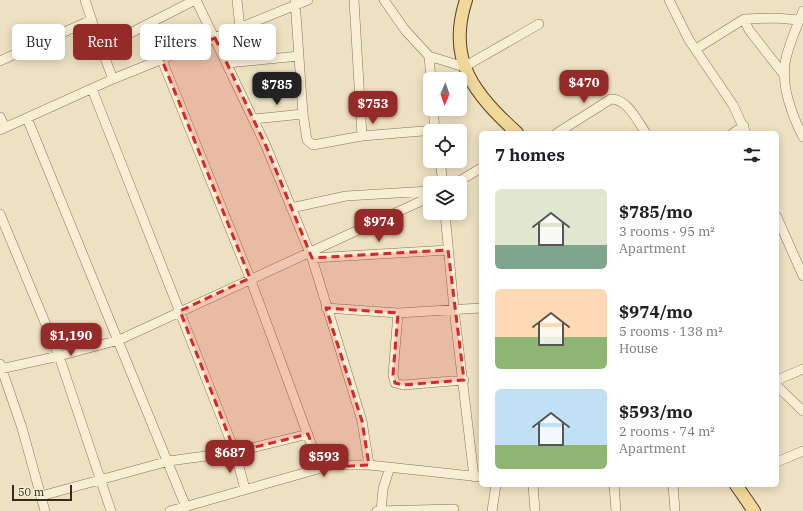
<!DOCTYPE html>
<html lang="en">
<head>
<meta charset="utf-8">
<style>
	:root { --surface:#fff; --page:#f6f6f6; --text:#202124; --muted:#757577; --accent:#952b29 }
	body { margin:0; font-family:"IBM Plex Serif",serif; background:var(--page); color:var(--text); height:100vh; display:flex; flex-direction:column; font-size:15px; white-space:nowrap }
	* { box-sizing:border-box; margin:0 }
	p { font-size:13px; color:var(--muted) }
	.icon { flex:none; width:22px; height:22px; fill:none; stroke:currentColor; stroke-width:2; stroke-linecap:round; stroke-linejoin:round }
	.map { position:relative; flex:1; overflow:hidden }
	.details { position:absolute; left:479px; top:131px; width:300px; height:356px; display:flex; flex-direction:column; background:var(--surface); border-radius:6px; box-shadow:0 2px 10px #0003 }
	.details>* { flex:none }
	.guide { position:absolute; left:12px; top:24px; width:380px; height:36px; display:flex; gap:8px }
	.needle { width:26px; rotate:182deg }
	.fabs { position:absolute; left:423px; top:72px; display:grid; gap:8px }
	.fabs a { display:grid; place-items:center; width:44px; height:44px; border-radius:6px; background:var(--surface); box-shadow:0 2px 10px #0003; font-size:20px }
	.scale { position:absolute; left:12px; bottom:10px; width:60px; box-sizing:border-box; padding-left:4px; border:2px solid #362a1d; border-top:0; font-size:11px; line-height:14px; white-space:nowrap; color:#362a1d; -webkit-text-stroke:3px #f5ebd0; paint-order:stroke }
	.price { position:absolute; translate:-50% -34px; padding:0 9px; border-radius:8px; background:var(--accent); color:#fff; font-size:13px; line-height:26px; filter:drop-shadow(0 1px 2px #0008) }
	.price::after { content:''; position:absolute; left:50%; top:24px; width:12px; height:9px; margin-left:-6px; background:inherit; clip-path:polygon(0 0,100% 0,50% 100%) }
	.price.current { background:#222; color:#fff }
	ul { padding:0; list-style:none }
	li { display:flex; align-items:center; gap:12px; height:100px; padding:0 16px }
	li span { display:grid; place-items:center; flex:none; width:112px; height:80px; border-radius:6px; color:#555 }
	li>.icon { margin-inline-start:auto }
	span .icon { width:48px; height:48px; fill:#fffc; stroke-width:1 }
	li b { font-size:17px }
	h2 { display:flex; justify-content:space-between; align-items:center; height:48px; padding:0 16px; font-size:17px }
	.chip { padding:0 14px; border-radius:6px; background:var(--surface); box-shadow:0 2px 10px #0003; font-size:14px; line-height:36px }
	.chip.current { background:var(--accent); color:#fff }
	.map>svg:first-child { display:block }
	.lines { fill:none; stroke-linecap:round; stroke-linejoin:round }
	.minor-casing { stroke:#877259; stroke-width:10 }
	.major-casing { stroke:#54402d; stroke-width:14 }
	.minor { stroke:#f8eed4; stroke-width:9 }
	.major { stroke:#f1d799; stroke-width:12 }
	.marked { fill:#d62828; fill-opacity:0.2; stroke:#d62828; stroke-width:3; stroke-dasharray:8 5; stroke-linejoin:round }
</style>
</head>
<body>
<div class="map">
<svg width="803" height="511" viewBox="0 0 803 511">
	<rect width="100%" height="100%" fill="#ede1c1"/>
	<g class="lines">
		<defs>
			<path id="minor" d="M85,0L101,48L113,79
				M196,0L266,146L312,258L362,421L369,465
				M237,0L240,28
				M295,0L303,114L307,140L313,145L362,136L435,130
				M354,0L362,136
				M384,0L405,30L429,56L464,67L539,24
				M669,0L689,40L733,105L746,133
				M803,11C797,26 790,42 786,58C780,83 792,115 803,137
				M744,19L749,30L785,76
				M101,48L195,0
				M696,49L744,19L775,18L799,20
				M429,56L431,79
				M162,60L250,278L320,468
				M0,61L91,20
				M228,63L299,56
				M92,89L235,452L245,489
				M433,109L435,131
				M0,117L5,127
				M27,118L186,507
				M253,119L303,114
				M0,130L113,79L308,0
				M557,133L611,99C628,99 637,121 646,133
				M733,133L744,126
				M440,161L443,183
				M456,183L481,168
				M291,208L346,196L430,191
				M445,213L454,309L474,477
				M0,214L59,356L111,511
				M777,217L803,276
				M312,258L448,250
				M326,308L398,313L481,308
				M398,313L393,375L395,383L403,385L464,380
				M0,364L22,428L45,511
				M0,369L59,356L119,340L430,197
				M777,380L803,369
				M777,386L803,411
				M777,462L803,451
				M533,485L535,511
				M614,485L616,511
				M673,485L675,511
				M41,496L169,461L235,452L308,434
				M170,511L332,465H369L481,477
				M377,511L454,509
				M381,511L383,489L390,467
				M492,511L496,485"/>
			<path id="major" d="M466,0C446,61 475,94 517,133
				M736,485L754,511"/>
		</defs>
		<use href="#minor" class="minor-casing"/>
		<use href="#major" class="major-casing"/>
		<use href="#minor" class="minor"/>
		<use href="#major" class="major"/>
	</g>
	<path class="marked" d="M215,38L266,146L312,258L448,250L464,380L403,385L395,383L393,375L398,313L326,308L362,421L369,465L320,468L308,434L235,452L180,311L250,278L162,60Z"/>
</svg>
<div class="fabs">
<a><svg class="needle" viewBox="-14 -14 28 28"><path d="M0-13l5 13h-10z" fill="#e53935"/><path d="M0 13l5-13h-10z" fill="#757577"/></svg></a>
<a><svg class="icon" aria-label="locate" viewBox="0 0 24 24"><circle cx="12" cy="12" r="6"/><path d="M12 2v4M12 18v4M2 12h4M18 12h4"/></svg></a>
<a><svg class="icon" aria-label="layers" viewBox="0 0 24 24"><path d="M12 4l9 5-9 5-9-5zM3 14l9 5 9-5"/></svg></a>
</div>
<div class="scale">50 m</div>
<b class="price" style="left:584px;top:104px">$470</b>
<b class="price current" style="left:277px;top:106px">$785</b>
<b class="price" style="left:373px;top:125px">$753</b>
<b class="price" style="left:379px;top:243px">$974</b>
<b class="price" style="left:71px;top:357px">$1,190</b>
<b class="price" style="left:230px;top:474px">$687</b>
<b class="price" style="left:324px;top:478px">$593</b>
<div class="guide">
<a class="chip">Buy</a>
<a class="chip current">Rent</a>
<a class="chip">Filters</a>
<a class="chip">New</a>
</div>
<section class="details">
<h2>7 homes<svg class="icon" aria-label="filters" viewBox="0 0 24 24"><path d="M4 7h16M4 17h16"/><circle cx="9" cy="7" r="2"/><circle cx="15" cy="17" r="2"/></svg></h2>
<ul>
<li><span style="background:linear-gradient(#dfe7d0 70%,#7fa58c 0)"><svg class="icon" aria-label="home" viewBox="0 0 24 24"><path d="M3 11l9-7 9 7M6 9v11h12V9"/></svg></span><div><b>$785/mo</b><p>3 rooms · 95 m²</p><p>Apartment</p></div></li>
<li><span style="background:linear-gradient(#ffd9b3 60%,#8fb573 0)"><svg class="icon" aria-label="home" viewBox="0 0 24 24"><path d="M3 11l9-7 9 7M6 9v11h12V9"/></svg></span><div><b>$974/mo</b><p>5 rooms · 138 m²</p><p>House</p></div></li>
<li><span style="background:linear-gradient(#bfe0f5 70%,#8fb573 0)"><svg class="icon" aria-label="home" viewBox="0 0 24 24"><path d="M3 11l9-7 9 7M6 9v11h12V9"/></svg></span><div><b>$593/mo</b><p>2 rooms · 74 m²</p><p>Apartment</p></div></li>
</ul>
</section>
</div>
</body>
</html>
